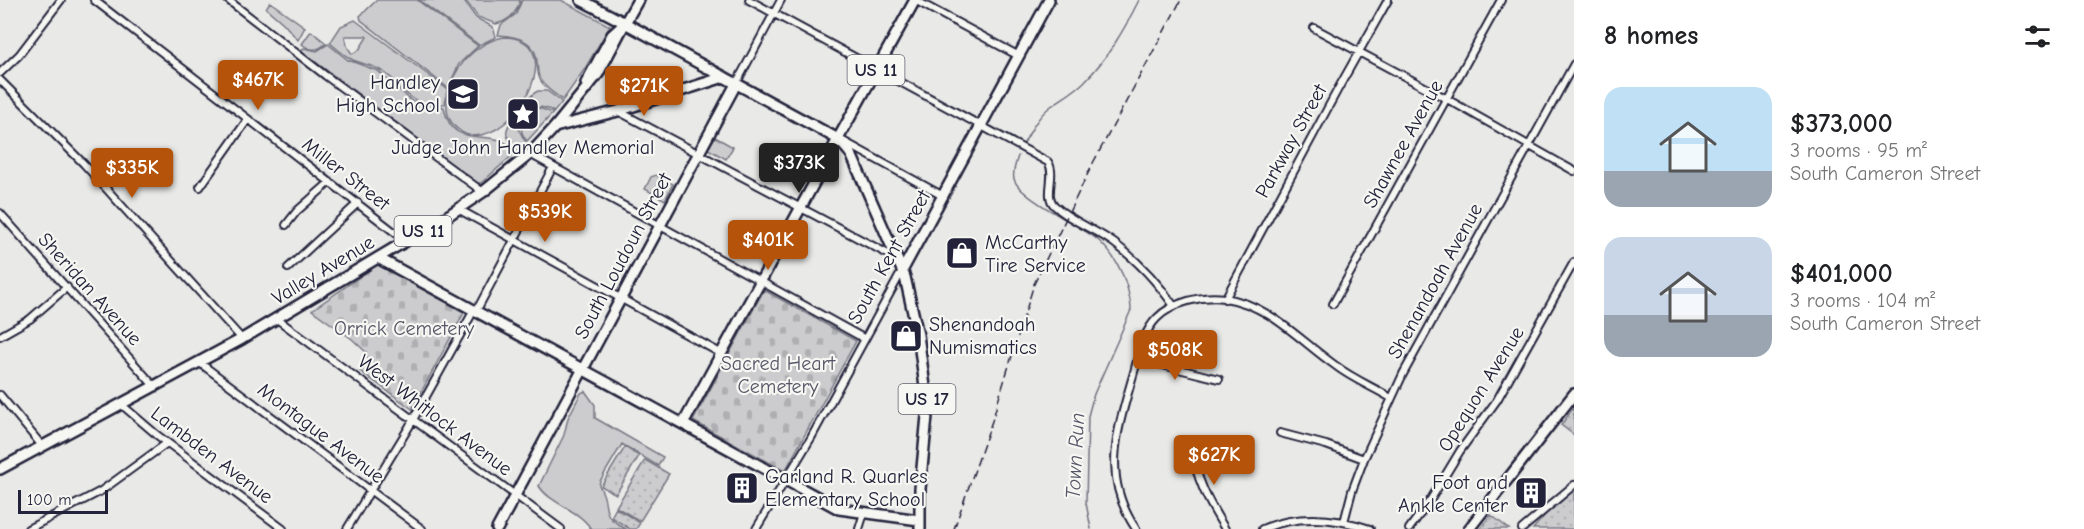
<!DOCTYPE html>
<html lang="en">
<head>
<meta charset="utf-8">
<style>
	:root { --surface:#fff; --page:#f2f2f2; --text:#202124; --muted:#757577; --accent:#b45309 }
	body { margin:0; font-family:"Comic Neue",sans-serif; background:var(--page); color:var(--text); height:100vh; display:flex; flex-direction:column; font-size:22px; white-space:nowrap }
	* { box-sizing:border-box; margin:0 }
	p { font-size:20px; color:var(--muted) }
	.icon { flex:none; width:33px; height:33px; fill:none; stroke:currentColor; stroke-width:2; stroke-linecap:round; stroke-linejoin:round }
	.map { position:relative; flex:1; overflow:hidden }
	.sheet { display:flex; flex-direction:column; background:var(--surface); width:510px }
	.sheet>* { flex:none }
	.scale { position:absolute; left:18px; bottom:15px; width:90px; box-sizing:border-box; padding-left:6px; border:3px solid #22223b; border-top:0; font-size:16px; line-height:21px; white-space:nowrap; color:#22223b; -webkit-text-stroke:4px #f6f6f2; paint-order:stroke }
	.price { position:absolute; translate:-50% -51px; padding:0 14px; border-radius:6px; background:var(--accent); color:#fff; font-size:20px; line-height:39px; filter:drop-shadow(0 2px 3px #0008) }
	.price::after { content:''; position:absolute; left:50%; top:36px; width:18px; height:14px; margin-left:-9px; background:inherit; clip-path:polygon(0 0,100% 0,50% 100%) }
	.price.active { background:#222; color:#fff }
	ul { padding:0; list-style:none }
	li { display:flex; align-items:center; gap:18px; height:150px; padding:0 30px }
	li span { display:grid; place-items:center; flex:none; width:168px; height:120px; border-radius:18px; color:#555 }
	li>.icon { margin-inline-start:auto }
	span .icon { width:72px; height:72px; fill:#fffc; stroke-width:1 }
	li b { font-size:26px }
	h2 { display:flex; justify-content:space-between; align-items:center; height:72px; padding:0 30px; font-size:26px }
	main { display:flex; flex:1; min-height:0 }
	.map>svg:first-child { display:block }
	.grass { fill:#ccccce; stroke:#777784; stroke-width:1.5; fill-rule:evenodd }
	.cemetery { fill:url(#cemetery-stones); stroke:#777784; stroke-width:1.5 }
	.park { fill:url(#park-dots); stroke:#777784; stroke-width:1.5 }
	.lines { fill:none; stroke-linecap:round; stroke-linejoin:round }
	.stream { stroke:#71717f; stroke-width:1.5 }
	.street-casing { stroke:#22223b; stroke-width:10 }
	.secondary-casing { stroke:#22223b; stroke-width:14 }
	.primary-casing { stroke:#22223b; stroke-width:14 }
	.street { stroke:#f6f6f2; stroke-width:6 }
	.secondary { stroke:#f6f6f2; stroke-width:9 }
	.primary { stroke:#f6f6f2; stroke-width:9 }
	.rail { stroke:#22223b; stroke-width:1.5; stroke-dasharray:9 4.5; stroke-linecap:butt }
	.labels { text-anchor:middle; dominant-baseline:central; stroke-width:4.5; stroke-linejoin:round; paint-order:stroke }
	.shield { fill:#f6f6f2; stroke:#626272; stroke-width:1.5 }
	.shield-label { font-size:18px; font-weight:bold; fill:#22223b }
	.poi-label { font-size:20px; fill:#22223b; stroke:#f6f6f2; text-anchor:start }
	.street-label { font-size:20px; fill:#22223b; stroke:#f6f6f2 }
	.park-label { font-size:20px; fill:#555567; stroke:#f6f6f2 }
	.water-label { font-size:21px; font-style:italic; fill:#565668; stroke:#f6f6f2 }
</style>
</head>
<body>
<main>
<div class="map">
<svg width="1574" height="529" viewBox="0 0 1574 529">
	<defs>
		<pattern id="cemetery-stones" width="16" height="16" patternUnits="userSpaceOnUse" patternTransform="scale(1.5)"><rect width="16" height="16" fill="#ccccce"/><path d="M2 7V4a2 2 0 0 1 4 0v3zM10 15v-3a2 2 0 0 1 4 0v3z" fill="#afafb2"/></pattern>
		<pattern id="park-dots" width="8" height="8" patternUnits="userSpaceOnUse" patternTransform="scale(1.5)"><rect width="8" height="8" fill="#ccccce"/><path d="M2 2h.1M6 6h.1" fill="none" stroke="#afafb2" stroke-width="1.8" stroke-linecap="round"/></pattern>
	</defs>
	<rect width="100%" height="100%" fill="#e9e9e7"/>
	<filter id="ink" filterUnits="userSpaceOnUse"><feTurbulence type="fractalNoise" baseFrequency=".0167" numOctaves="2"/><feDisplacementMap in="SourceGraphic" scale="12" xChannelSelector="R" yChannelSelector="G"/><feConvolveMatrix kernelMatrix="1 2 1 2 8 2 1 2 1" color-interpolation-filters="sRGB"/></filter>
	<g filter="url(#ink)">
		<path class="grass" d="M377,0H417L478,46L459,64L448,88L361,20L360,16Z
			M419,0H463L476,18L493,27L496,37L479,45Z
			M465,0H520C517,13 509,21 496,24L478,17Z
			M522,0H561L610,26L584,70L563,100C556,95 546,89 541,81C537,75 538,69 537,62C536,40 516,36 498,35L501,25L516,14Z
			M270,2L305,27L298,40L283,23L266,8Z
			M355,20L447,89L445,104C401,106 409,87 380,70C372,65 362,64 353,60C345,56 337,49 330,43L341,26ZM345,36H366L367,37L359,50L352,54L347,46Z
			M311,31L326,43C319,51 310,51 302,44Z
			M504,37C566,38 525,127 481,135C473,137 465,135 459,130C436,114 450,77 465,60C475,49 489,40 504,37Z
			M328,44L348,60L378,71L412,101L444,107C453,157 497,121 515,153L481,183H477L301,51L304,48L317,51Z
			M538,91H547L562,102L554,112C543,105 533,106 523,113L519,130L526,143L517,151C499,130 507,128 521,109C527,102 529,95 538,91Z
			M539,108L553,113L527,141C516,128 522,112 539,108Z
			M715,137L733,147L726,159L708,149Z
			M656,175L673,184L665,200L645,189L651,177Z
			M585,391L595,405V418L663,457L658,466L622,444L600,481L599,485C613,510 596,512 626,529H591C579,509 551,505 539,486L564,435L568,418L581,393Z"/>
		<path class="cemetery" d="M380,263L466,309L412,409L360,371L367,361L366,352L352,339L312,310Z
			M764,290L856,341L785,471L693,421Z"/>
		<path class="park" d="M1574,407V435L1561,425Z
			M625,447L639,456L616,494L601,486Z
			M645,460L669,474L640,521L616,507Z
			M1574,481V529H1533Z
			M616,508L640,523L636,529H630L611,517Z
			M1491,515L1509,529H1480Z"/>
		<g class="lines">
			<path class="stream" d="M1023,145C1030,132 1038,116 1050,107C1062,98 1074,92 1084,82C1108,58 1124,30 1139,0
				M1018,156C1016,163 1012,172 1014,179C1020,199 1081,225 1099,241C1112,253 1122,270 1127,287C1129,295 1131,302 1131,310L1094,394L1088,416L1086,503L1091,529"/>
			<defs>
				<path id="street" d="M94,0L406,241
					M228,0L326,76L483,192
					M749,0L1048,162C1057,175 1043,196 1055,206C1072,222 1095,229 1114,243C1137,260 1158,283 1174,306
					M915,0L1019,56
					M1314,28L1447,99L1574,171
					M0,73L19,55L61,0
					M0,80L84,164L242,339
					M736,84L781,0
					M618,111L888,254L895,255
					M841,140L943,196
					M530,154L865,339
					M200,187L248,119
					M458,209L722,354
					M0,213L155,387
					M286,225L297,211L330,182
					M288,268L358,203
					M1225,299L1338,89L1388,0
					M1333,304L1501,0
					M277,319L561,529
					M0,336L30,319L67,287
					M1138,359L1219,379
					M200,363L422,529
					M0,395L43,447
					M122,405L157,435L283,529
					M1280,433L1326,445L1364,459
					M1192,446C1195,478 1209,503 1225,529
					M1344,522L1352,491L1364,459L1403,374L1574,64
					M28,529L101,491L167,443
					M347,529L409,427L474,310L479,306L553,167
					M756,529L811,438L902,271
					M859,529L864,513
					M1136,529C1100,476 1118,428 1134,372C1139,354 1143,332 1157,318C1173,302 1202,295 1225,298C1270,305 1300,341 1336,366C1353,379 1373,387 1391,398
					M1262,529C1298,514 1334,517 1370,529
					M1409,529L1431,499L1460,451L1497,400L1574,262
					M1522,529L1574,485"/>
				<path id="secondary" d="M581,0L625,23L638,0
					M555,127L618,111L724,77
					M378,258L839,509L919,520
					M902,271L1049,0
					M683,424L838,139
					M497,529L736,84
					M1469,529L1574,394"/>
				<path id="primary" d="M625,23L838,139L851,154L905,277L918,335L926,394L927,416L920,489V529
					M586,83L612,35L623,25
					M838,139L915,0
					M0,469L242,339L446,217L483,192L530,154L555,127L598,74L625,23"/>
			</defs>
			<use href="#street" class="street-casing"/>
			<use href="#secondary" class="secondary-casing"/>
			<use href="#primary" class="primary-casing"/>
			<use href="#street" class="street"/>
			<use href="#secondary" class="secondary"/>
			<use href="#primary" class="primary"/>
			<path class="rail" d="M954,529L992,421L1034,284L1093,163L1181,0"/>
		</g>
	</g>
	<defs>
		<symbol id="school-square" viewBox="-11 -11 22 22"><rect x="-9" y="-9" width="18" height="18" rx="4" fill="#22223b" stroke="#f6f6f2"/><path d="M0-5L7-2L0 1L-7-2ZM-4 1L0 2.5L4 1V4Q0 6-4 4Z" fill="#fff"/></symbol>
		<symbol id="sight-square" viewBox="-11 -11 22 22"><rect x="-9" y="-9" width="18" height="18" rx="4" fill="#22223b" stroke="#f6f6f2"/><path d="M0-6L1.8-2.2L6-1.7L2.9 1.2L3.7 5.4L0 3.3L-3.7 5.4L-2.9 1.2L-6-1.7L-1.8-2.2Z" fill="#fff"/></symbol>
		<symbol id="shop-square" viewBox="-11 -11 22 22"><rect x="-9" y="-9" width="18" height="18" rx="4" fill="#22223b" stroke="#f6f6f2"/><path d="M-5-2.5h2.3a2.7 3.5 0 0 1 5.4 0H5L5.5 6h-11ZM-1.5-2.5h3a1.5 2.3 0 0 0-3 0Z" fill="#fff"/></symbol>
		<symbol id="building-square" viewBox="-11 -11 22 22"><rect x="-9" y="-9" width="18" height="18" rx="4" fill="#22223b" stroke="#f6f6f2"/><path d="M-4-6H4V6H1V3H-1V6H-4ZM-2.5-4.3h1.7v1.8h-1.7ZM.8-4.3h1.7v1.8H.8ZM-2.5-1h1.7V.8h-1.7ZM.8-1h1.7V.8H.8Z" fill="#fff"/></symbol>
	</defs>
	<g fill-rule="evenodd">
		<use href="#school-square" x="444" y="75" width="38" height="38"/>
		<use href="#sight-square" x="504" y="95" width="38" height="38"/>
		<use href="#shop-square" x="943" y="234" width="38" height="38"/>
		<use href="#shop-square" x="887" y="317" width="38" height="38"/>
		<use href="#building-square" x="723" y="469" width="38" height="38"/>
		<use href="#building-square" x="1512" y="474" width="38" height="38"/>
	</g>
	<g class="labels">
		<g class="shield">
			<rect x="847.5" y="55" width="57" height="30" rx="4.5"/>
			<rect x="394.5" y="216" width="57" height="30" rx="4.5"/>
			<rect x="898.5" y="384" width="57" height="30" rx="4.5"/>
		</g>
		<g class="shield-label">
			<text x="876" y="70">US 11</text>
			<text x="423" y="231">US 11</text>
			<text x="927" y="399">US 17</text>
		</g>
		<g class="poi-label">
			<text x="440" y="82" text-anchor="end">Handley<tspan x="440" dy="23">High School</tspan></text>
			<text x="523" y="147" text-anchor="middle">Judge John Handley Memorial</text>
			<text x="985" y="242">McCarthy<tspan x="985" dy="23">Tire Service</tspan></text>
			<text x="929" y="324">Shenandoah<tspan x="929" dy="23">Numismatics</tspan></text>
			<text x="765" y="476">Garland R. Quarles<tspan x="765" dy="23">Elementary School</tspan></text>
			<text x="1508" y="482" text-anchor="end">Foot and<tspan x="1508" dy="23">Ankle Center</tspan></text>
		</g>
		<g class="street-label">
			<text transform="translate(1291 141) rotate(-61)">Parkway Street</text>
			<text transform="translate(1403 144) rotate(-61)">Shawnee Avenue</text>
			<text transform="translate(346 174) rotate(38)">Miller Street</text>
			<text transform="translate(623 256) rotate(-62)">South Loudoun Street</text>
			<text transform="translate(889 257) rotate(-61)">South Kent Street</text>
			<text transform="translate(323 270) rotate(-31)">Valley Avenue</text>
			<text transform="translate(1435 281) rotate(-61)">Shenandoah Avenue</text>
			<text transform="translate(90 289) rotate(48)">Sheridan Avenue</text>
			<text transform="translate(1481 389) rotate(-58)">Opequon Avenue</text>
			<text transform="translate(435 415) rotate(37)">West Whitlock Avenue</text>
			<text transform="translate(321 433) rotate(37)">Montague Avenue</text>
			<text transform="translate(212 455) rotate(37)">Lambden Avenue</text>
		</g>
		<g class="park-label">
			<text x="404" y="328">Orrick Cemetery</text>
			<text x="778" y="363">Sacred Heart<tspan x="778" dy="23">Cemetery</tspan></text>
		</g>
		<g class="water-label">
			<text transform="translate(1075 456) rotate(-87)">Town Run</text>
		</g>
	</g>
</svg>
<div class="scale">100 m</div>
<b class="price" style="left:258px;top:111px">$467K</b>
<b class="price" style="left:644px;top:117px">$271K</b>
<b class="price active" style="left:799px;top:194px">$373K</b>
<b class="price" style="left:132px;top:199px">$335K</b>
<b class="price" style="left:545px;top:243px">$539K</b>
<b class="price" style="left:768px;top:271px">$401K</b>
<b class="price" style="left:1175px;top:381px">$508K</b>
<b class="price" style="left:1214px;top:486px">$627K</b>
</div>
<section class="sheet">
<h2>8 homes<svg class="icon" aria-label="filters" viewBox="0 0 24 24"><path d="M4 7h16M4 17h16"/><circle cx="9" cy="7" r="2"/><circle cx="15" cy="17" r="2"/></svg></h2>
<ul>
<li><span style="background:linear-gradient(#bfe0f5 70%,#9aa5b1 0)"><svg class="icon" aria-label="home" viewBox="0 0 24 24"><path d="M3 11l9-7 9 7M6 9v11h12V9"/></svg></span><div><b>$373,000</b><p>3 rooms · 95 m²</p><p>South Cameron Street</p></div></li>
<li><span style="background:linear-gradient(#c9d6e8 65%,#9aa5b1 0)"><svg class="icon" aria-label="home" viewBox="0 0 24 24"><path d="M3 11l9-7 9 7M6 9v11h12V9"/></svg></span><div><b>$401,000</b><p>3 rooms · 104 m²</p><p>South Cameron Street</p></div></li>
</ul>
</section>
</main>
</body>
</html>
